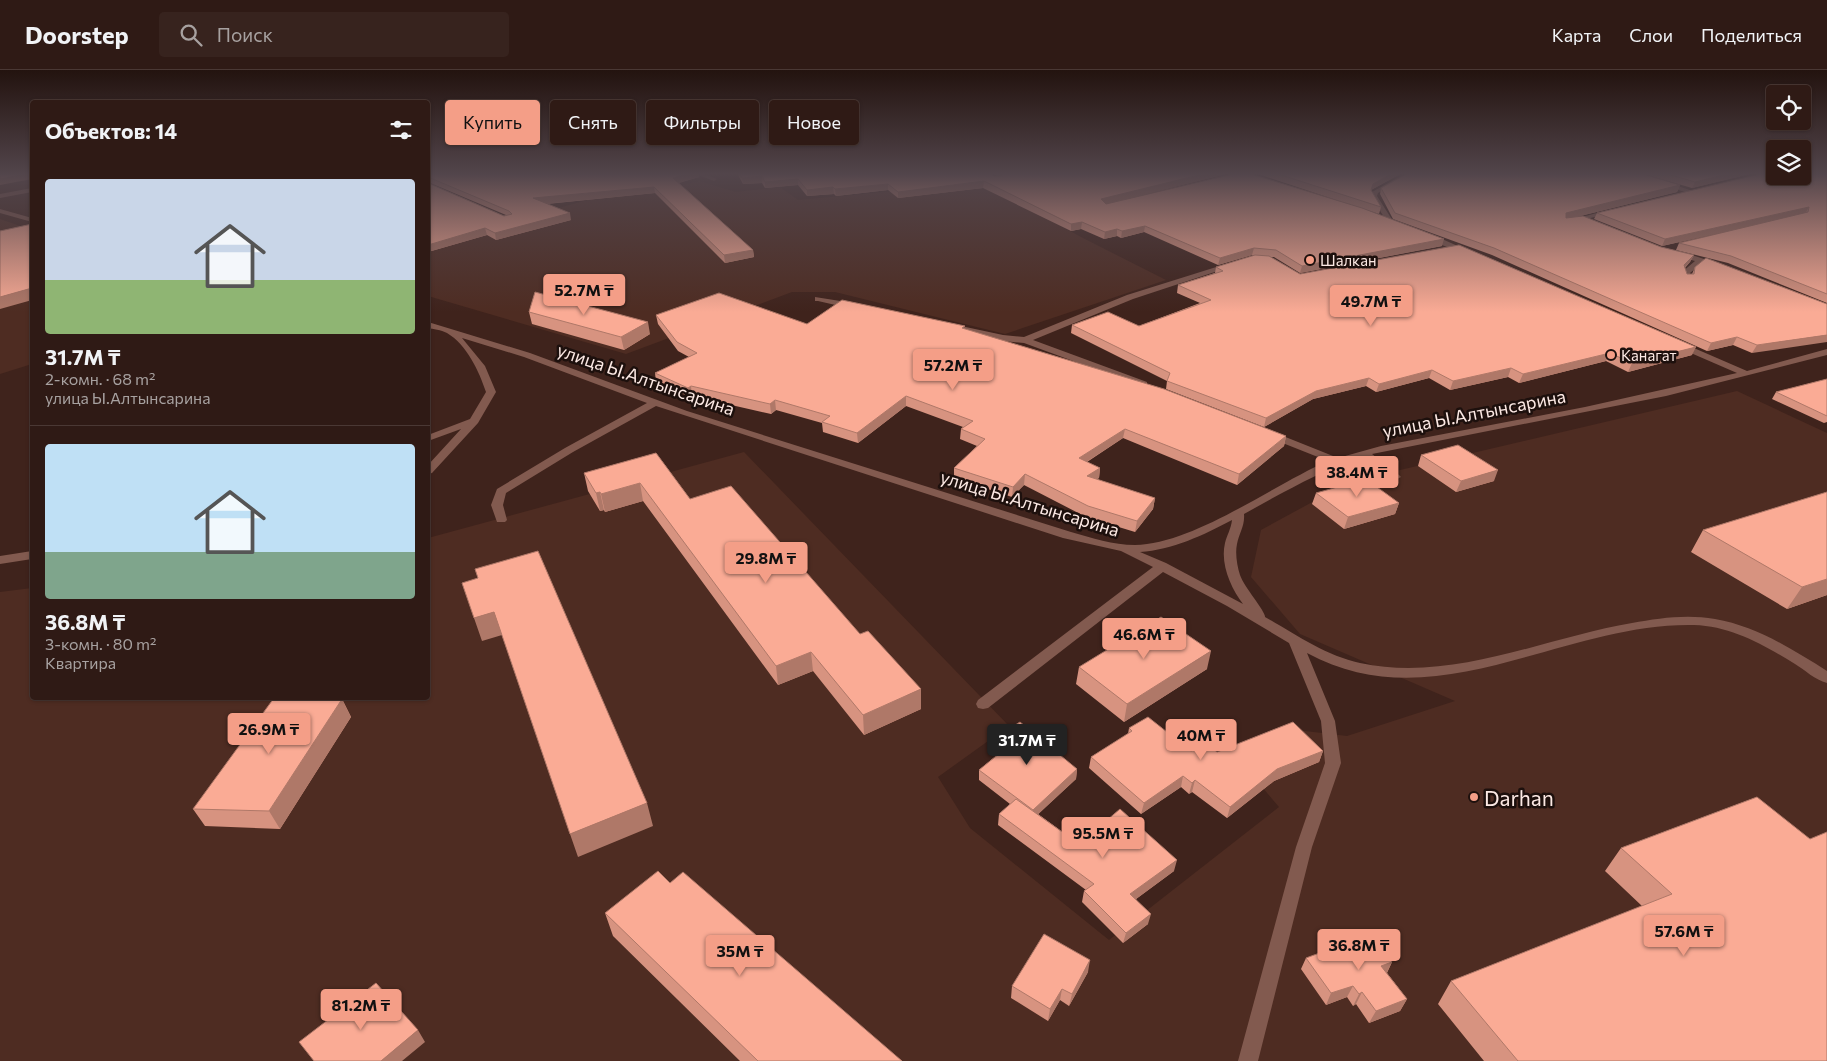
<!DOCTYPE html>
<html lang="ru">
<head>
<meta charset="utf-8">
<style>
	:root { --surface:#2f1a15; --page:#37231e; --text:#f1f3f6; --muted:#a7a1a0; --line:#4a3834; --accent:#f49e87 }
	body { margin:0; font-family:Commissioner,sans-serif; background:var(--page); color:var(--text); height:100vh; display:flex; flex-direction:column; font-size:19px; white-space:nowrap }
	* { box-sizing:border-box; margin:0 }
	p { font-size:16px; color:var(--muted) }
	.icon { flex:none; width:28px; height:28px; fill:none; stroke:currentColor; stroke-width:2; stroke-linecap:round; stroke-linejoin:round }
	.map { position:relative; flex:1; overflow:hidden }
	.sheet { position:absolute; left:30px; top:30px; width:400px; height:600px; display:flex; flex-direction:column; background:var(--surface); border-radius:5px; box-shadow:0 1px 4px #0004,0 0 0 1px var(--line) }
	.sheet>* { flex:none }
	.hud { position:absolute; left:445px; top:30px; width:475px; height:45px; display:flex; gap:10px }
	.controls { position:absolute; left:1766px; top:15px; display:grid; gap:10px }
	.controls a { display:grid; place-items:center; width:45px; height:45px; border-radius:5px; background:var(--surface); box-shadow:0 1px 4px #0004,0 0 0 1px var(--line); font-size:25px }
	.price { position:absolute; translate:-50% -42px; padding:0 11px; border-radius:5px; background:var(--accent); color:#111; font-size:16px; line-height:32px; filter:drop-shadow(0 1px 2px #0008) }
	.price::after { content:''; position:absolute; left:50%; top:30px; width:15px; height:11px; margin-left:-8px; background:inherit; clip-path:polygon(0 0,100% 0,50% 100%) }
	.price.on { background:#222; color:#fff }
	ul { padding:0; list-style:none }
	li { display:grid; align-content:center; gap:10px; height:265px; padding:0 15px }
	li+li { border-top:1px solid var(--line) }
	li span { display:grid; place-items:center; height:155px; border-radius:5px; color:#555 }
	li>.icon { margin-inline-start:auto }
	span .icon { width:90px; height:90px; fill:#fffc; stroke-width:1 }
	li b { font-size:21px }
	h2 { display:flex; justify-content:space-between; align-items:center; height:60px; padding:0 15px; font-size:21px }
	.pill { padding:0 18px; border-radius:5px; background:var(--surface); box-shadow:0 1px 4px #0004,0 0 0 1px var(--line); font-size:18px; line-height:45px }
	.pill.on { background:var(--accent); color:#111 }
	header { display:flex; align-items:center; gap:30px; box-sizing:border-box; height:70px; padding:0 25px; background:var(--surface); border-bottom:1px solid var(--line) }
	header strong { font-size:24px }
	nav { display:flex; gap:28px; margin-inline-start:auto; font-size:18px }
	.search { width:350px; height:45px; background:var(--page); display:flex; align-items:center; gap:12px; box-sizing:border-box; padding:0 18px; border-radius:5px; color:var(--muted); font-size:19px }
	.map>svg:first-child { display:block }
	.built { fill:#4e2c22 }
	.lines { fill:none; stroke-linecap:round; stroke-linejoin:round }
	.minor { fill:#825a4f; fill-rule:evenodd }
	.wall { fill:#d79380 }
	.shaded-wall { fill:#af7868 }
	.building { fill:#faab95; stroke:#af7868 }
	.poi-dot { fill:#f49e87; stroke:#1d100d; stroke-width:2 }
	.labels { text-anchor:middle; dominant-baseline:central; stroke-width:5; stroke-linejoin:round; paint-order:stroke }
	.far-poi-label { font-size:15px; fill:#fce9e4; stroke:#1d100d; text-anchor:start }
	.street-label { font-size:18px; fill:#fce9e4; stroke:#1d100d }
	.near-poi-label { font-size:21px; fill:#fce9e4; stroke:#1d100d; text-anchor:start }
</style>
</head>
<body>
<header>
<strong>Doorstep</strong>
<div class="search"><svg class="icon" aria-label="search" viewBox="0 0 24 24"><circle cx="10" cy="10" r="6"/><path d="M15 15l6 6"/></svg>Поиск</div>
<nav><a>Карта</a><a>Слои</a><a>Поделиться</a></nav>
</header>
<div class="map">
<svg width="1827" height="991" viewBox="0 0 1827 991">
	<rect width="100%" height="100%" fill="#3f231c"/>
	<path class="built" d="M699,111L736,122L780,117L798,130L981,113L1083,168L1166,210L1005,264L835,222H792L626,284L428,226V174L620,121L678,116Z
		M0,149L32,160V294L0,304Z
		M1737,321L1827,363V991H0V522L32,518V628H428V468L744,382L1009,656L938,707L970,758L1109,870L1279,737L1232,682L1280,658L1347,666L1455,631L1300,564L1251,507L1261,460L1349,412Z"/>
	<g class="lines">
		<path class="minor" d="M693,103H702L717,109L714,111Z
			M1406,103H1414L1378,123L1377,126L1393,151L1387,152L1371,126L1372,122Z
			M1662,111L1693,121L1694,122L1691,124L1660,114L1659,113Z
			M32,118V122L0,128V124Z
			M0,139L32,148V152L0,143Z
			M1612,139L1615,141L1614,142L1571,153L1567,151Z
			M1425,164H1431L1471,182L1464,184L1425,168Z
			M1674,181H1680L1722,195L1718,197L1702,193L1690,203L1689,210H1683L1682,202L1695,191L1674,185Z
			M1229,193L1236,195L1133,229L1033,270L1147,312V316L1144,317L1024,273L1003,271L957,259L961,256L1003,265L1024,267L1127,225Z
			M815,227L853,233L857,236L853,239L818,231H815Z
			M428,252L530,283L687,341L1071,462C1092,468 1113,475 1135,475C1194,474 1273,415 1328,391L1265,366L1264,364L1265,362H1273L1338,388L1381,376L1585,337L1737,303L1677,277L1675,275L1680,272L1747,301L1827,279V285L1666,326L1372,384L1399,405L1401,407L1395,410L1362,387C1320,401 1282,423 1244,444C1245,456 1239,463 1237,474C1235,483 1237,496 1240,505C1244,517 1266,542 1265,547C1295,564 1326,586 1360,593C1452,613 1543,568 1632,553C1659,548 1687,544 1715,549C1756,556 1792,579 1827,601V613C1815,610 1805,600 1795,594C1764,575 1731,556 1694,555C1562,552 1436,653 1307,583L1335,651L1341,693L1312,777L1258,991H1238L1296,777L1325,693L1321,651L1289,573L1227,536L1163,502L988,638L983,639L978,638L976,634L978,630L1153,497L1121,481L1063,468L656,336L573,382L506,423L503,435L507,450L505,452H497L491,435L497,419L565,378L647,333L524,287L462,268L485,296L496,322L478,353L432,403L428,404V395L461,359L428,371V365L470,349L486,322C479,301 467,275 447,263C441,260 433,259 428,258ZM1232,450C1231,459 1227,465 1225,473C1220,494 1231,518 1243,534L1166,493L1140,482C1172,480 1204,465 1232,450Z
			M32,481V489L0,494V486Z"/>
	</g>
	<path class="wall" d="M428,103H698L699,107L679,113L753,180L754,187L725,193L655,123L547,134L571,150L496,170L487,165L428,182V113L504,146L506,145L428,112Z
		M737,103H989L994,106H997L992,103H1230L1126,129L1357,137L1255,103H1402L1371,120L1381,137L1379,144L1364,139L1442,176L1300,203L1274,187H1270L1300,204L1692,285L1628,302L1606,291L1519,313L1508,307L1450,320L1429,308L1376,322L1366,316L1313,329L1264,357L1166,319L1167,311L1071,263L1072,255L1139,256L1200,233L1177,223L1178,215L1215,203L1216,197L1255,185H1252L1218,195L1144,162L1121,168L1117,166L1104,169L1081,159L1071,161L983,118L898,128L888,120L836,126L834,124L807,126L798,115L765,118L762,113L743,114Z
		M1640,103H1754L1692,118Z
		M1827,103V233L1728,193L1676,180L1679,173L1745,157L1662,176L1594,149L1597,143Z
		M1680,115L1677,122L1576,147L1661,177L1694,185L1690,192L1685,198L1687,204H1692L1695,197L1827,234L1752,283L1733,275L1707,281L1492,185L1393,149L1380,124L1381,118Z
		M529,242L650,264L624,280L532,254Z
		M656,245L807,254L965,259L1286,366L1284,376L1237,415L1123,368L1087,392L1100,398L1099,408L1096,409L1155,428L1153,439L1135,462L1086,447L1024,415L1012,427L954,408V398L977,376L960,369L961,359L963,357L906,336L858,373L823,362L822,353L776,340L771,344L692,326L690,327L656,312L655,303L689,287L678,281L658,254Z
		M1827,309V352L1824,353L1772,329L1776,322Z
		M656,383L690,429L921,639L864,665L813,601L778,615L643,431L605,442L604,440L600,441L588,421L584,403Z
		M1421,385L1494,411L1456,422L1418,396Z
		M1827,422V525L1787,539L1691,482L1703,460Z
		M1316,423L1399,433L1395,444L1344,459L1312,434Z
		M1079,597L1207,599L1124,652L1076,614Z
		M342,629L351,647L280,759L205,756L193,739Z
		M1129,658L1191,681L1217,682L1323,681L1319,692L1274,711L1227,748L1192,722L1189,724L1181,717L1141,744L1089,698L1091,687L1128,664Z
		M993,669L1077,699L1076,709L1038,744L1079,774L1174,801L1136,829L1148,854L1123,873L1082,832L1084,821L1086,820L998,755L999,744L1010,734L979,710V700L998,684L992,679Z
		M1757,727L1827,991H1484L1438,934L1451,911L1642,836L1605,801L1621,778Z
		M670,813L902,991H740L613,866L605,843Z
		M1306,888L1392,892L1387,903L1407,929L1400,941L1369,953L1356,934L1353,936L1347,927L1326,935L1301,899Z
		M1088,902L1069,936L1060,930L1048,951L1011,928L1012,916Z"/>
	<path class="shaded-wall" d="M32,103V109L0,115V109Z
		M691,103H698L699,107L674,114L673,108Z
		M1207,103H1230L1100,136L1101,129Z
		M1393,103H1402L1371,120L1373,114Z
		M1731,103H1753L1692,118L1695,112Z
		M762,106V113L743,114L742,108Z
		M798,109V115L765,118V112Z
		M984,111L983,118L898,128V122Z
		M888,114V120L836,126L835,119Z
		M1680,115L1677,122L1564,150L1566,143Z
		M654,117L655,123L535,135L533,128Z
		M833,117L834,124L807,126V120Z
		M1809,137L1805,144L1662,176L1665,169Z
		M570,143L571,150L496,170L495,163Z
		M1082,152L1081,159L1071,161V154Z
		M1145,156L1144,162L1121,168L1122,161Z
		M485,158L487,165L428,182V175Z
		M1117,159V166L1104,169L1105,162Z
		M1444,169L1442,176L1300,203L1302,196Z
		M1254,178L1252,185L1218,195L1220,188Z
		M753,180L754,187L725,193L724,185Z
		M1694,185L1690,192L1680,202L1684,195Z
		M32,218V230L0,239V227Z
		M648,252L650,264L624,280L621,267Z
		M1827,265V272L1752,283L1757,275Z
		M1737,267L1733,275L1707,281L1711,273Z
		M1696,277L1692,285L1628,302L1632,293Z
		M1610,283L1606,291L1519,313L1523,304Z
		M1511,298L1508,307L1450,320L1453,311Z
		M1432,300L1429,308L1376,322L1379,314Z
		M1369,308L1366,316L1313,329L1264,357L1266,348L1316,321Z
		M691,316L692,326L690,327L688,318Z
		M906,326V336L858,373L857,363Z
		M775,330L776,340L771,344L770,334Z
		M1125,359L1123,368L1077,398L1079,388Z
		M1286,366L1284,376L1237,415L1239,404Z
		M1100,398L1099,408L1086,417L1087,406Z
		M1498,400L1494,411L1456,422L1461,411Z
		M1025,404L1024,415L1012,427L1013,417Z
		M640,413L643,431L605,442L601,424Z
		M600,422L604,440L600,441L596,423Z
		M1155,428L1153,439L1135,462L1137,451Z
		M1399,433L1395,444L1344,459L1348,447Z
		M1827,509V525L1787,539L1802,517Z
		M494,542L502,565L482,571L474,548Z
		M1211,581L1207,599L1124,652L1127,634Z
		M811,582L813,601L778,615L776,596Z
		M921,619V639L864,665L863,645Z
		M342,629L351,647L280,759L269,741Z
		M1323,681L1319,692L1274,711L1227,748L1230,737L1277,699Z
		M1077,699L1076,709L1032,750L1033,740Z
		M1183,706L1181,717L1141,744L1144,733Z
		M1195,710L1192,722L1189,724L1192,713Z
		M647,733L653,756L578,787L570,764Z
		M1177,790L1174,801L1128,835L1130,824Z
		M1151,844L1148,854L1123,873L1126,863Z
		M1090,890L1088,902L1069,936L1072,924Z
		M1392,892L1386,904L1381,896Z
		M1353,916L1347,927L1326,935L1331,923Z
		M1062,919L1060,930L1048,951L1050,939Z
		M1362,922L1356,934L1353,936L1359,924Z
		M1407,929L1400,941L1369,953L1376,941Z
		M418,960L425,972L402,991H381Z"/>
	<path class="building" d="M0,103H31L0,109Z
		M428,103H691L673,108L753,180L724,185L654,117L533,128L570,143L495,163L485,158L428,175V113L504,146L512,144L509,141L428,107Z
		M739,103H989L994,106H1001L1002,103H1207L1101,129L1106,134L1237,103H1248L1362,138L1444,169L1302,196L1276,180L1254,178L1220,188L1145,156L1122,161L1117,159L1105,162L1082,152L1071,154L984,111L898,122L888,114L835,119L833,117L807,120L798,109L765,112L762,106L742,108Z
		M1275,103H1393L1373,114L1371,120L1381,137Z
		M1408,103H1640L1680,115L1566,143V148L1583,146L1661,177L1694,185L1684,195L1687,204H1694L1695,197L1706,188L1827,234V265L1757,275L1737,267L1711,273L1494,178L1395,143L1381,118Z
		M1664,103H1731L1695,112Z
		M1768,103H1775V106H1802V103H1827V224L1731,186L1679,173L1808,142L1809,137L1665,169L1597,143L1756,105Z
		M32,154V218L0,227V161Z
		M1459,175L1696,277L1632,293L1610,283L1523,304L1511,298L1453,311L1432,300L1379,314L1369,308L1316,321L1266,348L1167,311L1170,303L1072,255L1108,242L1139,256L1211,230L1178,215L1223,201L1216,197L1255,185L1269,186L1300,204Z
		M535,222L648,252L621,267L529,242Z
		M719,223L807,254L842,230L965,256L962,258L1164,319L1286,366L1239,404L1125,359L1079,388L1100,398L1087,406L1155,428L1137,451L1088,436L1025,404L1013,417L954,398L985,369L961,359L973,351L906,326L857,363L822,352L830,346L775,330L770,334L691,316L688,318L655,303L697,283L677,272L656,245Z
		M1827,309V346L1776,322Z
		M1458,375L1498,400L1461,411L1421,385Z
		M656,383L690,429L731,416L860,564L868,561L921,619L863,645L811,582L776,596L640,413L601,424L600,422L596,423L584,403Z
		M1366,409L1399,433L1348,447L1316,423Z
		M1827,422V509L1802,517L1703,460Z
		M538,481L647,733L570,764L494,542L474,548L462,513L478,508L475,499Z
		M1161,547L1211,581L1127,634L1079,597Z
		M274,628L342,629L269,741L193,739Z
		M1148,647L1191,681L1205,672L1217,682L1293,652L1323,681L1277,699L1230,737L1195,710L1192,713L1183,706L1144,733L1091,687L1132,661L1129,658Z
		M1020,652L1077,699L1033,740L979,700L1005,679L993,669Z
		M1757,727L1810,769L1827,762V991H1518L1451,911L1672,824L1621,778Z
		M1016,729L1079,774L1120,739L1177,790L1130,824L1151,844L1126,863L1084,821L1094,814L999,744Z
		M658,801L670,813L683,802L902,991H758L605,843Z
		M1044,864L1090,890L1072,924L1062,919L1050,939L1012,916Z
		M1371,864L1392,892L1381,896L1407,929L1376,941L1362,922L1359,924L1353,916L1331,923L1306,888Z
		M376,913L418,960L381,991H314L299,972Z"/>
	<linearGradient id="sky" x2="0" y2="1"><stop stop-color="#23130f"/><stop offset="0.43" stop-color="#52454b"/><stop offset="1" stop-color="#52454b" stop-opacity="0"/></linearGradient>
	<rect width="1827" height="242" fill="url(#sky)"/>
	<g class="poi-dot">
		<circle cx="1310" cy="190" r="5"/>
		<circle cx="1611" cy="285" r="5"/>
		<circle cx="1474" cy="727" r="5"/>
	</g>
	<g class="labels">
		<g class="far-poi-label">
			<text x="1320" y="190">Шалкан</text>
			<text x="1621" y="285">Канагат</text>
		</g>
		<g class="street-label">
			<text transform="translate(646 309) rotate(19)">улица Ы.Алтынсарина</text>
			<text transform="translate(1474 343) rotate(-11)">улица Ы.Алтынсарина</text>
			<text transform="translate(1030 433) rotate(17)">улица Ы.Алтынсарина</text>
		</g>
		<g class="near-poi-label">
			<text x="1484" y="727">Darhan</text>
		</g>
	</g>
</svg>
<div class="controls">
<a><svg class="icon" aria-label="locate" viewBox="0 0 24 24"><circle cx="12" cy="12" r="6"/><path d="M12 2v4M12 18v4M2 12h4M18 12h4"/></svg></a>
<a><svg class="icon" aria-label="layers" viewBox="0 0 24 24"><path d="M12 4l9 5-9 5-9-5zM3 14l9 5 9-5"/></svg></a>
</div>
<b class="price" style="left:584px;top:246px">52.7M ₸</b>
<b class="price" style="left:1371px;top:257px">49.7M ₸</b>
<b class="price" style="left:953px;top:321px">57.2M ₸</b>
<b class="price" style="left:1357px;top:428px">38.4M ₸</b>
<b class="price" style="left:766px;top:514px">29.8M ₸</b>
<b class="price" style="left:1144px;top:590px">46.6M ₸</b>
<b class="price" style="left:269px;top:685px">26.9M ₸</b>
<b class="price" style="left:1201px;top:691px">40M ₸</b>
<b class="price on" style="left:1027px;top:696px">31.7M ₸</b>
<b class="price" style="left:1103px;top:789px">95.5M ₸</b>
<b class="price" style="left:1684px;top:887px">57.6M ₸</b>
<b class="price" style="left:1359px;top:901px">36.8M ₸</b>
<b class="price" style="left:740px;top:907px">35M ₸</b>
<b class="price" style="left:361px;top:961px">81.2M ₸</b>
<div class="hud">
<a class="pill on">Купить</a>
<a class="pill">Снять</a>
<a class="pill">Фильтры</a>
<a class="pill">Новое</a>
</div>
<section class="sheet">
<h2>Объектов: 14<svg class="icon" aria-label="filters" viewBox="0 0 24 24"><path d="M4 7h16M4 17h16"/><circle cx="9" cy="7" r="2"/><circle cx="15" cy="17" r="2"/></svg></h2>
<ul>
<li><span style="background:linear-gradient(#c9d6e8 65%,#8fb573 0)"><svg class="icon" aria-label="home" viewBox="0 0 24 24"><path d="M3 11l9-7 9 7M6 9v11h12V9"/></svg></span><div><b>31.7M ₸</b><p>2-комн. · 68 m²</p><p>улица Ы.Алтынсарина</p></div></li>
<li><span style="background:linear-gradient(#bfe0f5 70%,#7fa58c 0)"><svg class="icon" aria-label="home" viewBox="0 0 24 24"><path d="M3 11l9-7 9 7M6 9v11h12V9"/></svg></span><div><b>36.8M ₸</b><p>3-комн. · 80 m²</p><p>Квартира</p></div></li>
</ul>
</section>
</div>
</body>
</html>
